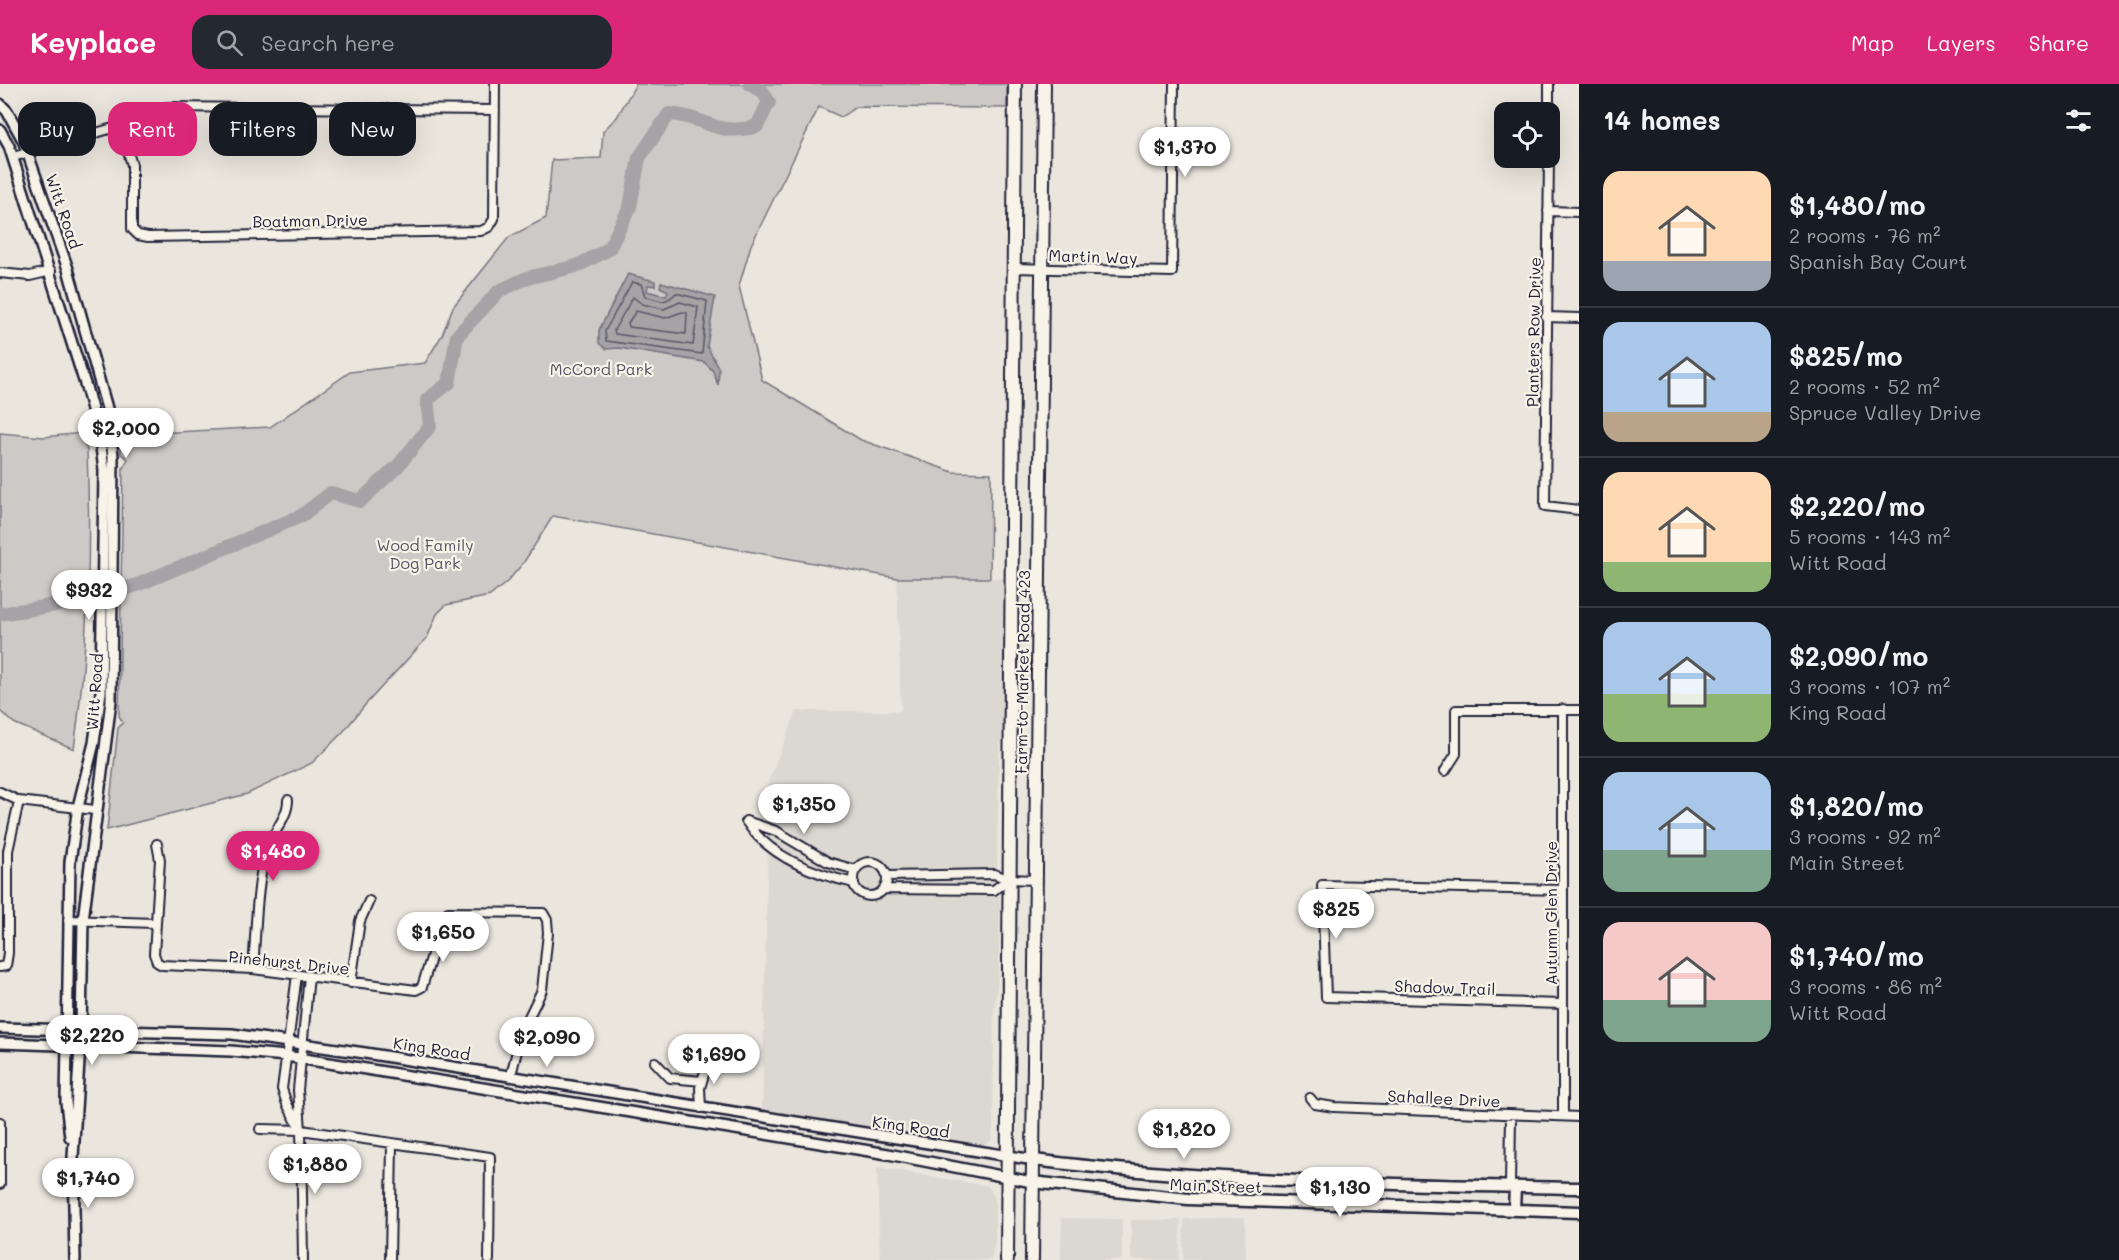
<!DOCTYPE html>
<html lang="en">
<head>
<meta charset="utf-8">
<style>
	:root { --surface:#171b24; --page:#242831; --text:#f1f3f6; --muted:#9ea1a6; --line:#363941; --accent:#db2777 }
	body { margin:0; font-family:Mali,sans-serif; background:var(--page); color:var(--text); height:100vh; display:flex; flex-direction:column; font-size:22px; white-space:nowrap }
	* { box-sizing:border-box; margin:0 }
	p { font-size:20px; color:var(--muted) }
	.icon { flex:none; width:33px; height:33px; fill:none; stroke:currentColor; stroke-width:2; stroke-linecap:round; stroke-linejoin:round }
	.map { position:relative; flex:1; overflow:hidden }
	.sheet { display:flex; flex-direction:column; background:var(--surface); width:540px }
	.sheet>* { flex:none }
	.top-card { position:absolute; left:18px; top:18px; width:570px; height:54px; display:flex; gap:12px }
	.tools { position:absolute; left:1494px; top:18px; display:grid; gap:12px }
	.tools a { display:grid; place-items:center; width:66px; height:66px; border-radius:12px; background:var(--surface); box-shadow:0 6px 24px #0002; font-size:30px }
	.price { position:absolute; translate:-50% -51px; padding:0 14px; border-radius:21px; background:#fff; color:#222; font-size:20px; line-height:39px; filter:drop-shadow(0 2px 3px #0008) }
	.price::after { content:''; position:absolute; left:50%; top:36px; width:18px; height:14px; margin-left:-9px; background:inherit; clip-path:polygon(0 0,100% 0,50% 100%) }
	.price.active { background:var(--accent); color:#fff }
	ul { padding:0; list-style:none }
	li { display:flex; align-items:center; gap:18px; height:150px; padding:0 24px }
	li+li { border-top:2px solid var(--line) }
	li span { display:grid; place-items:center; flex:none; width:168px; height:120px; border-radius:18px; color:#555 }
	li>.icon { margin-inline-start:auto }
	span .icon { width:72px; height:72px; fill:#fffc; stroke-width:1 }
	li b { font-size:26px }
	h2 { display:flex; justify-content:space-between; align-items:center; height:72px; padding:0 24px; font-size:26px }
	.tag { padding:0 21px; border-radius:18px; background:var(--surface); box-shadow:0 6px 24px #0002; font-size:21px; line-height:54px }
	.tag.active { background:var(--accent); color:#fff }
	header { display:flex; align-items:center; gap:36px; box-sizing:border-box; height:84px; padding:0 30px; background:var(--accent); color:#fff }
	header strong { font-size:28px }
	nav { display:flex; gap:33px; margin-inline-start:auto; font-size:21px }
	.search { width:420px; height:54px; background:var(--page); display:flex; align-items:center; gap:15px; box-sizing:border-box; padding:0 21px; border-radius:18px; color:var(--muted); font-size:22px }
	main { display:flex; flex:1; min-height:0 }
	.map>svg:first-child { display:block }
	.built { fill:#dbd8d2 }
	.green { fill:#cdc9c6; stroke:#787680; stroke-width:1.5 }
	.water { fill:#a6a3a6; stroke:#716f7b; stroke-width:1.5 }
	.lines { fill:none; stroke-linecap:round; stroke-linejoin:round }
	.shore { stroke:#575666; stroke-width:1.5 }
	.river { stroke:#a6a3a6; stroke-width:14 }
	.minor-casing { stroke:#22223b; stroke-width:12 }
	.tertiary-casing { stroke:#22223b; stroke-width:14 }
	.secondary-casing { stroke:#22223b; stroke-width:15 }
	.primary-casing { stroke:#22223b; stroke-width:16 }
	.minor { stroke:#f7f3e8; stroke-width:8 }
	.tertiary { stroke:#f7f3e8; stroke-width:9 }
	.secondary { stroke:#f7f3e8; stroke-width:10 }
	.primary { stroke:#f7f3e8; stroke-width:12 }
	.labels { text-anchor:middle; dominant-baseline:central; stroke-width:4.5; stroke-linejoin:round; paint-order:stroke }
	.street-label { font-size:16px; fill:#22223b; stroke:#f7f3e8 }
	.park-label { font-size:16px; fill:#555465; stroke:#f7f3e8 }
</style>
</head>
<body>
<header>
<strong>Keyplace</strong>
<div class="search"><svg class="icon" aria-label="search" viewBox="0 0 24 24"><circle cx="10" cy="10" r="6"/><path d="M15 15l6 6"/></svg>Search here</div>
<nav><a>Map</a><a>Layers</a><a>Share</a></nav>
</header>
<main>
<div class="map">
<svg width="1579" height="1176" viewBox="0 0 1579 1176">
	<rect width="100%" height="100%" fill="#eae6de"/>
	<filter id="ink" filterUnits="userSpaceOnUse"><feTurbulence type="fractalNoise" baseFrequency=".0167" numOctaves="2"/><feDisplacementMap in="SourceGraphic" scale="12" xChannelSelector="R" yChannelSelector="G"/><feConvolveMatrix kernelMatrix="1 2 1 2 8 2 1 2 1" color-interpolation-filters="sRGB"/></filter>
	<g filter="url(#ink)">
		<path class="built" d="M897,494H1005L1004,634L999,673L997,780L1000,819L999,885L994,929L993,1044L991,1057L981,1063L762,1030L769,695L797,627H901Z
			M877,1083L988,1102L995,1113V1159L991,1176H880Z
			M1245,1133L1246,1176H1183L1184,1135Z
			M1062,1134L1122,1135V1176H1061Z
			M1131,1136H1181L1179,1176H1131Z"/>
		<path class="green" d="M636,0H1007V24L856,23L841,33L819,23L751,161L739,202L762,296L861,356L953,388L991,389L990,494H897L553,432L524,478L508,497L490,512L446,521L437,530L427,554L365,621L343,648L312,679L247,710L107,746L118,644L123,639L119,632L123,384L128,375L121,370L120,351L270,343L350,288L425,279L442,251L453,223L509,153L546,134L552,76L601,74L603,47L617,33Z
			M0,349L44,353L82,349L87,367C91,467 88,567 74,665L14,639L0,627Z"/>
		<path class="water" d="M628,190L655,197V202L648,201L647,207L666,212L668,207L660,203L661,198L715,213L707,262L719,285L718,301L713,287L704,278L619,264L606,265L599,259V246Z"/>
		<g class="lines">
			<path class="shore" d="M632,198L641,200L645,212C661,217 664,221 676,209L707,217L702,270L606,257L605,247Z
				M633,213L642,220L664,225L680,218L698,223L693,261L615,250L614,246Z
				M636,227L665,234L682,228L687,229L686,250L629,243L628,239Z"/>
			<path class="river" d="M0,530L87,516L137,501L301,432L331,409L360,417L398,382L430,342L427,316L449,299L457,252L499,207L527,194L577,182L609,165L630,123L639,74L669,30C706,32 716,54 757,42L769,18L763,8L750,0"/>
			<defs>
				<path id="minor" d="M1549,28V0
					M120,42L132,81V145L138,151L148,153L481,147L489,143L494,135L495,0
					M13,73L120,42L154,26L167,23L495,26
					M1549,74L1545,422L1579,426
					M1548,127L1579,128
					M1014,184L1172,188L1174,0
					M0,189L30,192L51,187
					M1546,233L1579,234
					M1563,625V1032
					M1445,687L1456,670V626H1579
					M0,708L19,717L95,726
					M746,737C769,773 814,790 854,799
					M746,737L776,747L828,778L856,786
					M157,760L160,776L154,870L157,878L162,881L253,885L416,906L422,903L444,832L448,828L543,829L547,836L548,849L542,906L522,947L511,991
					M853 795a17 17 0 1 1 34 0a17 17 0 1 1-34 0Z
					M887,792L994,790L1008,795L1036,796
					M884,805L994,806L1008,795
					M1563,806L1322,801L1326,913L1563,920
					M68,836L154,839
					M0,883L6,882L8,869V767L19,717
					M253,885C256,847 256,807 265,770C270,751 288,735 288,716
					M297,891L282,1005L287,1020L301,1046L298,1006L309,892
					M351,899L360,837L369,817
					M655,978L670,994L702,997
					M1310,1014L1315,1020L1334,1023L1579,1033
					M701,1024L700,1004L708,977
					M0,1038V1100
					M260,1045L301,1046L490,1073L489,1176
					M301,1046L303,1176
					M1510,1103L1511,1031
					M390,1176L392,1060"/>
				<path id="tertiary" d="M0,20L7,27L23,56L68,185L108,328L113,372L111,617L83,836L81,946L73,1073L75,1176
					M0,46L9,62L86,303L100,355L104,386L101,608L94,659L78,723L70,778L66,1018L70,1053
					M0,944L232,950L365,969L1034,1076
					M0,959L231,967L286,972L888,1070L1032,1098"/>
				<path id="secondary" d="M1034,1076C1214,1099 1397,1100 1579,1104
					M1032,1098L1188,1115L1579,1128
					M1514,1126L1515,1103"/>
				<path id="primary" d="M1007,1176L1015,0
					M1032,1176L1044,0"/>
			</defs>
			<use href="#minor" class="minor-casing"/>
			<use href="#tertiary" class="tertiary-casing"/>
			<use href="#secondary" class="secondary-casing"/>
			<use href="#primary" class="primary-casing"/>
			<use href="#minor" class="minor"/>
			<use href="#tertiary" class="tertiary"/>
			<use href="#secondary" class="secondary"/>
			<use href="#primary" class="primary"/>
		</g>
	</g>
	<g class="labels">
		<g class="street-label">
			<text transform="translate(64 127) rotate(71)">Witt Road</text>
			<text transform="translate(310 136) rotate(-1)">Boatman Drive</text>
			<text transform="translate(1093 172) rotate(2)">Martin Way</text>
			<text transform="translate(1533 248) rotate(-89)">Planters Row Drive</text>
			<text transform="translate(1022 588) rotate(-89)">Farm-to-Market Road 423</text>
			<text transform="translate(94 608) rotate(-86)">Witt Road</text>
			<text transform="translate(1550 829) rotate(-90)">Autumn Glen Drive</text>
			<text transform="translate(289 878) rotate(6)">Pinehurst Drive</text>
			<text transform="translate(1445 903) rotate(2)">Shadow Trail</text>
			<text transform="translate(432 964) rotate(9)">King Road</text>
			<text transform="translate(1444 1014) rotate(3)">Sahallee Drive</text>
			<text transform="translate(911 1042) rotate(8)">King Road</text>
			<text transform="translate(1216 1101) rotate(2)">Main Street</text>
		</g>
		<g class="park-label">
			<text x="601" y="284">McCord Park</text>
			<text x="425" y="460">Wood Family<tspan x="425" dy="18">Dog Park</tspan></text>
		</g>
	</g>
</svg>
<div class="tools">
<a><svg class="icon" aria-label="locate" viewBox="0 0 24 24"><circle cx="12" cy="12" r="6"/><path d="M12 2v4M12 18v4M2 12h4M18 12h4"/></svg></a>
</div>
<b class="price" style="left:1185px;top:94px">$1,370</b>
<b class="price" style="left:126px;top:375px">$2,000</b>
<b class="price" style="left:89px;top:537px">$932</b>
<b class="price" style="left:804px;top:751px">$1,350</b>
<b class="price active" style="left:273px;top:798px">$1,480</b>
<b class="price" style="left:1336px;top:856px">$825</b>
<b class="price" style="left:443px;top:879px">$1,650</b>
<b class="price" style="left:92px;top:982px">$2,220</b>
<b class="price" style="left:547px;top:984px">$2,090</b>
<b class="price" style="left:714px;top:1001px">$1,690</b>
<b class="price" style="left:1184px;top:1076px">$1,820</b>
<b class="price" style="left:315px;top:1111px">$1,880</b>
<b class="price" style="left:88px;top:1125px">$1,740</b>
<b class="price" style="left:1340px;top:1134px">$1,130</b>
<div class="top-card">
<a class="tag">Buy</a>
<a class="tag active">Rent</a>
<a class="tag">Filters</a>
<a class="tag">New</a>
</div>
</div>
<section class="sheet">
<h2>14 homes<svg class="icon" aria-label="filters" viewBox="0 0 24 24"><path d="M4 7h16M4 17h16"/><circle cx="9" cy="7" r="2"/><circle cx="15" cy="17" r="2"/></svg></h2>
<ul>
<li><span style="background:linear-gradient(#ffd9b3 75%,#9aa5b1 0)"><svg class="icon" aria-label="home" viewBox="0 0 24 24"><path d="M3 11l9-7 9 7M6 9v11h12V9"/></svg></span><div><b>$1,480/mo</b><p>2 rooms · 76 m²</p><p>Spanish Bay Court</p></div></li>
<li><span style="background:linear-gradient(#a9c7e8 75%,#b9a48a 0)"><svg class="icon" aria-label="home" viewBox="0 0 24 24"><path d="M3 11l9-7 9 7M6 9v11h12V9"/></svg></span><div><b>$825/mo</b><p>2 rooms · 52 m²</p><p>Spruce Valley Drive</p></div></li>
<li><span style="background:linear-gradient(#ffd9b3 75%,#8fb573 0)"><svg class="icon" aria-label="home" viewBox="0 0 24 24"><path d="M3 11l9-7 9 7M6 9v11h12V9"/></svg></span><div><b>$2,220/mo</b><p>5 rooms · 143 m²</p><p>Witt Road</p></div></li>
<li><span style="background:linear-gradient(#a9c7e8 60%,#8fb573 0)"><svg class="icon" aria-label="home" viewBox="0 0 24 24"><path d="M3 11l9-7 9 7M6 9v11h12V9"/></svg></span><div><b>$2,090/mo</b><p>3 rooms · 107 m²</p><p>King Road</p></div></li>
<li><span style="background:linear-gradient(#a9c7e8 65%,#7fa58c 0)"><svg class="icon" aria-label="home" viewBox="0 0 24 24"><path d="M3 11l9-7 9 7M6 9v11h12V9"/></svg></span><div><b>$1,820/mo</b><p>3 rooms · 92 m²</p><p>Main Street</p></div></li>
<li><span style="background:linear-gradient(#f6c9c9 65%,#7fa58c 0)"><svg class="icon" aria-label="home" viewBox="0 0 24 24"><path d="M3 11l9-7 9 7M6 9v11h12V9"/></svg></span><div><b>$1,740/mo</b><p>3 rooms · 86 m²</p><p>Witt Road</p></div></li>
</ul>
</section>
</main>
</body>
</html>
